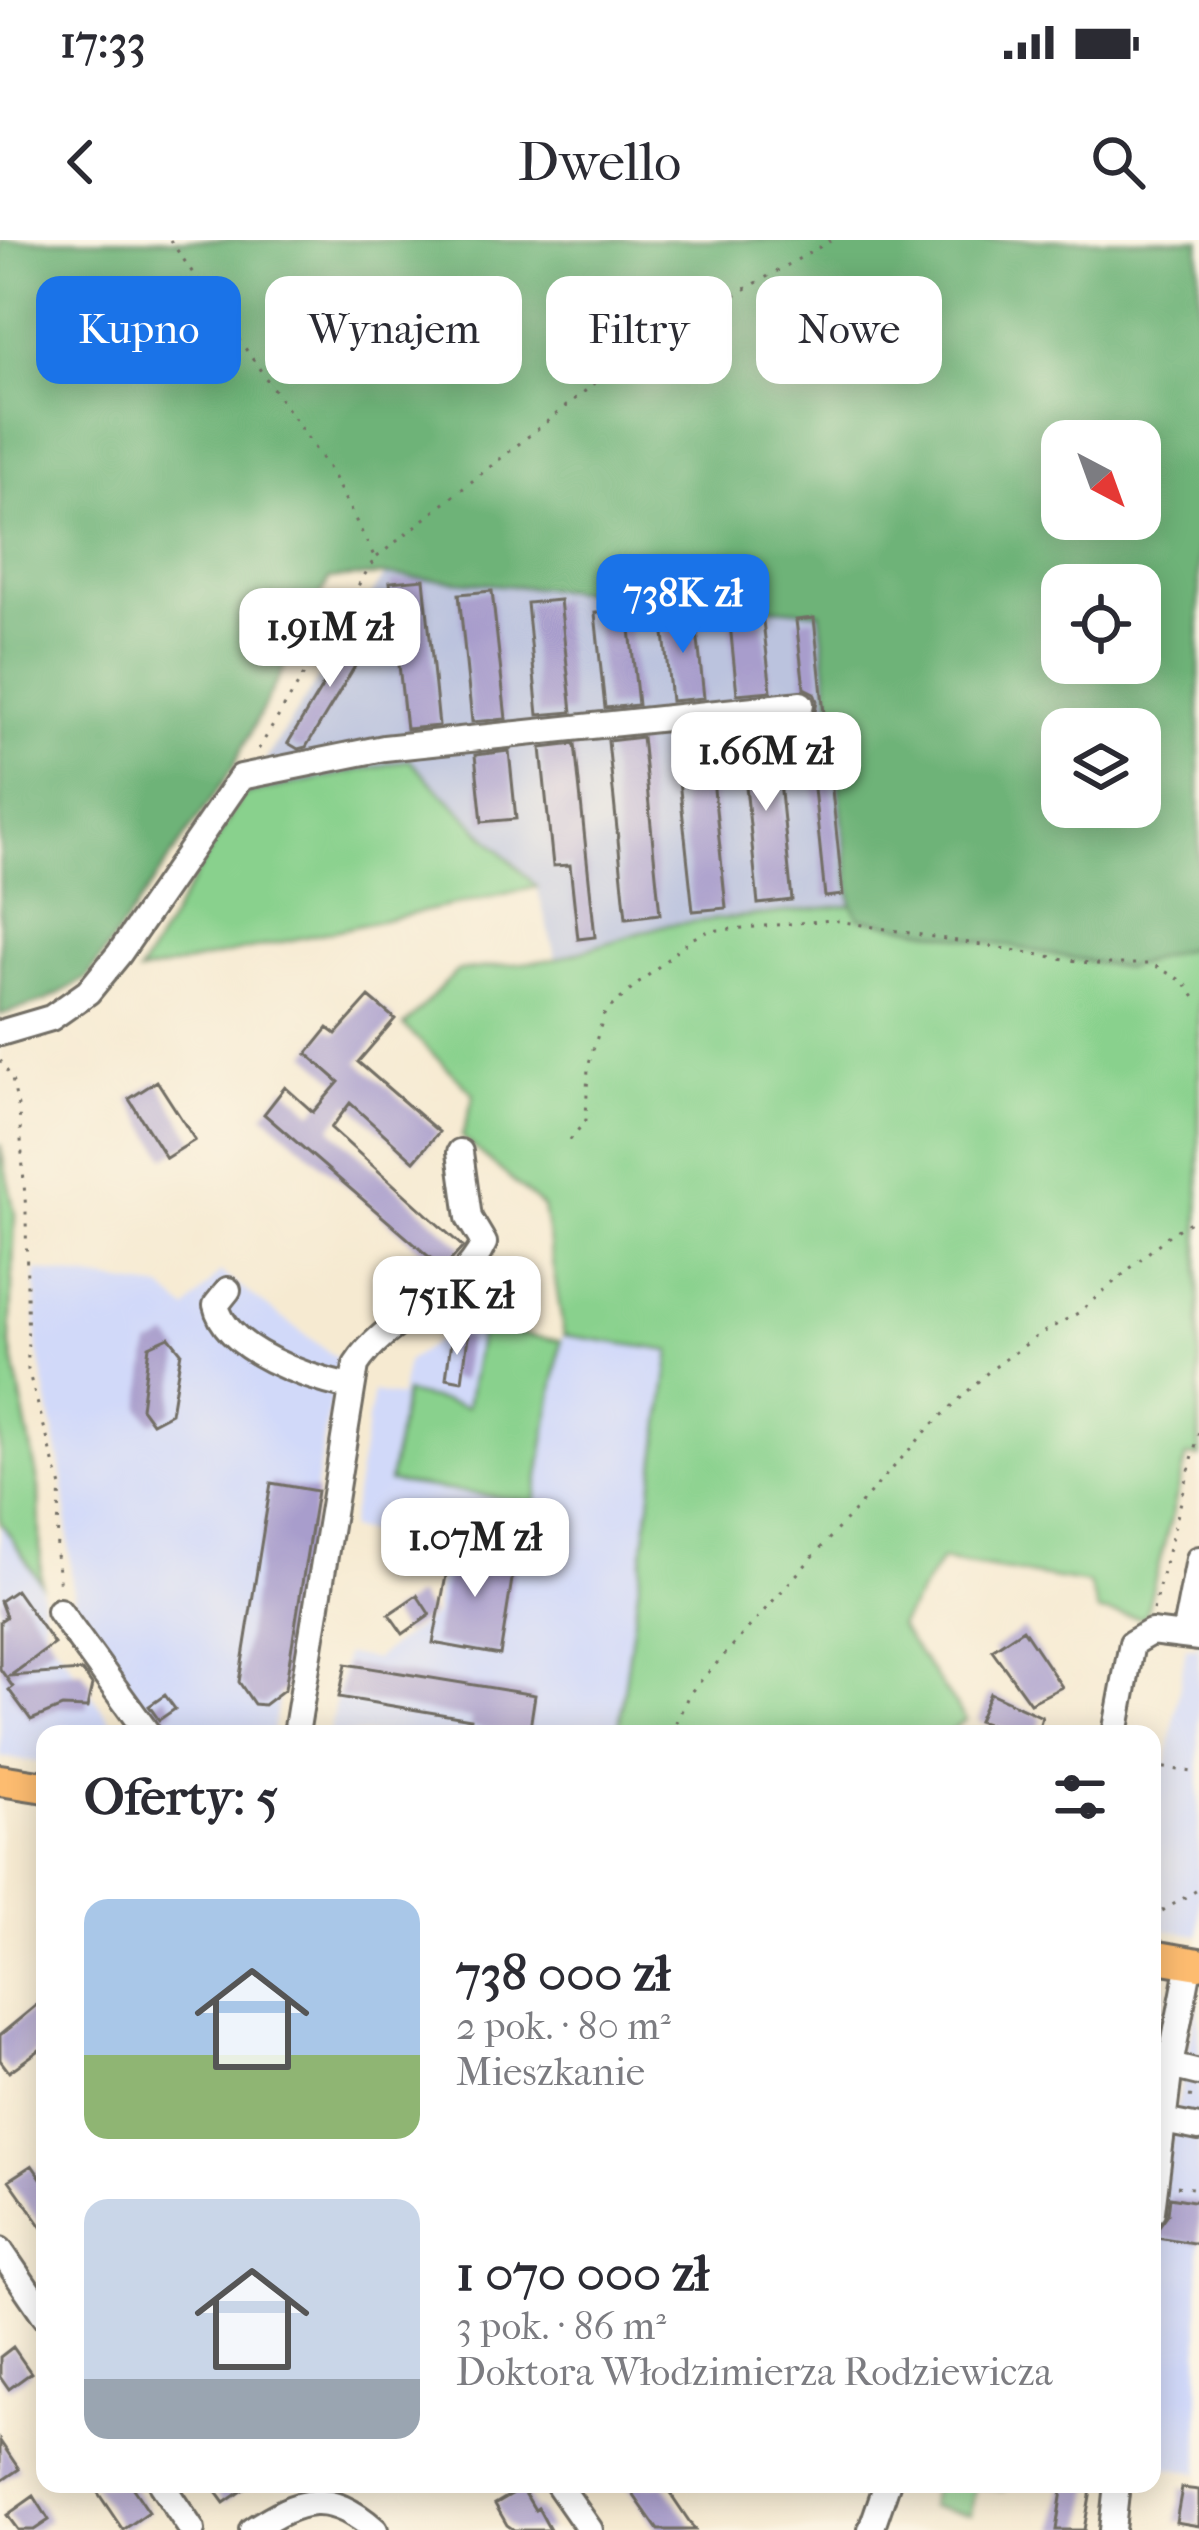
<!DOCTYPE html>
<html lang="pl">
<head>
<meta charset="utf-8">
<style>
	:root { --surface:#fff; --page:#f2f2f3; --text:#2b2b33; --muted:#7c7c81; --accent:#1a73e8 }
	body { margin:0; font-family:"IM FELL French Canon",serif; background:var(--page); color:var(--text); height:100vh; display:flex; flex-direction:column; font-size:45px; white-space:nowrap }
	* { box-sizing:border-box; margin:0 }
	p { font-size:39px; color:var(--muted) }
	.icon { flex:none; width:66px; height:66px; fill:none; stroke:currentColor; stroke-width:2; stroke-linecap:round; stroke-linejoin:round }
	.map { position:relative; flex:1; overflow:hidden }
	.panel { position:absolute; left:36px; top:1485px; width:1125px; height:768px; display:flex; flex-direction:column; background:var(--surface); border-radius:24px; box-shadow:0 6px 30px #0003 }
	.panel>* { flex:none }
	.hud { position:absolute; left:36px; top:36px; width:1128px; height:108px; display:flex; gap:24px }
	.needle { width:78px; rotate:139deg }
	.controls { position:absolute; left:1041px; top:180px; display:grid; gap:24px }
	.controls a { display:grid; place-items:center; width:120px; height:120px; border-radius:24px; background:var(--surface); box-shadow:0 6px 30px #0003; font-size:60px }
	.price { position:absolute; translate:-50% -102px; padding:0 27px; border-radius:24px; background:#fff; color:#222; font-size:39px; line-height:78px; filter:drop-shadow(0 3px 6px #0008) }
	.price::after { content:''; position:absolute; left:50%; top:72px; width:36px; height:27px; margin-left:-18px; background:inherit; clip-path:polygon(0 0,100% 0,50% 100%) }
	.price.current { background:var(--accent); color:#fff }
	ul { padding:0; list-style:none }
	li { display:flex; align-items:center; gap:36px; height:300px; padding:0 48px }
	li span { display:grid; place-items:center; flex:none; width:336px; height:240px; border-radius:24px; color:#555 }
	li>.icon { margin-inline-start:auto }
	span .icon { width:144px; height:144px; fill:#fffc; stroke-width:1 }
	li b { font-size:51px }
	h2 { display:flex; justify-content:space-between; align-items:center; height:144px; padding:0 48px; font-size:51px }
	.chip { padding:0 42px; border-radius:24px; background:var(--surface); box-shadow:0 6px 30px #0003; font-size:42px; line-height:108px }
	.chip.current { background:var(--accent); color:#fff }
	.status { display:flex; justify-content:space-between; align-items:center; height:84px; padding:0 60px; background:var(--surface); direction:ltr }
	.status svg { height:33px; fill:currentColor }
	header { display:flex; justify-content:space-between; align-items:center; height:156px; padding:0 48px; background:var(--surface); font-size:54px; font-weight:600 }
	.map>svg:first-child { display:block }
	.built { fill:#d1d9f9 }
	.industrial { fill:#bbc3de }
	.green { fill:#89d18d; stroke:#5a7e5c; stroke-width:3 }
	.forest { fill:#6eb378; stroke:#4c6f52; stroke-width:3; fill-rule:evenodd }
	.building { fill:#a89dcc }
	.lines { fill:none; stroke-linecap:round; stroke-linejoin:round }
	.minor-casing { stroke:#726e65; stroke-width:30 }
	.major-casing { stroke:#726e65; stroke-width:36 }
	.path { stroke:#726e65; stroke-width:3; stroke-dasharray:3 9; stroke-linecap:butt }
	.minor { stroke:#fff; stroke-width:24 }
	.major { stroke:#fdbc6f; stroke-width:30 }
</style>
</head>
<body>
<div class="status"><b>17:33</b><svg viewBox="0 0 49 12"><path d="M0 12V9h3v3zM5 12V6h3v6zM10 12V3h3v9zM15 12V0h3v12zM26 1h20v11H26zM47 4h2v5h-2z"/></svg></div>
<header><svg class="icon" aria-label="back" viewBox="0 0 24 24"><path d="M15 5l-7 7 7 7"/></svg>Dwello<svg class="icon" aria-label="search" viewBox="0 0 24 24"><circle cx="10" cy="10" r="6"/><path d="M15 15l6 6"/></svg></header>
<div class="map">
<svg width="1199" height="2290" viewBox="0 0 1199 2290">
	<rect width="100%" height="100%" fill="#fcf5e5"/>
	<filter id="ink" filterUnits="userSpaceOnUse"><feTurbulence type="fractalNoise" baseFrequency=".00833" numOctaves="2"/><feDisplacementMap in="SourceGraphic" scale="24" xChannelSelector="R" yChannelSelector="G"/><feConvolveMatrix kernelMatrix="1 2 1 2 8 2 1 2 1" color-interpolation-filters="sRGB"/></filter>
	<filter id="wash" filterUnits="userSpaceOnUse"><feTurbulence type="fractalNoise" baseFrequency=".004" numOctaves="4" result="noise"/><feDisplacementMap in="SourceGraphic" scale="48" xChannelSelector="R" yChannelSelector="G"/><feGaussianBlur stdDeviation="2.7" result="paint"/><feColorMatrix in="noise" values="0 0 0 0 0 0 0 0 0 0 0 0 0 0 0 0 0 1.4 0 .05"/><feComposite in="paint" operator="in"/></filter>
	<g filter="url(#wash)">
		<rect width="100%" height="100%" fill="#f6ead1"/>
		<path class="built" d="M36,1030L163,1049L187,1070L220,1032L338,1119L272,1494H157L75,1381L64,1243L37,1105Z
			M460,1085L560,1101L564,1095L671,1110L618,1494H329L345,1414L374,1419L434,1375L443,1304L349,1289L373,1152L400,1157L407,1121Z
			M0,1281L41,1343L44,1389L120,1494H45V1523L0,1517Z
			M1199,1382V1695L1152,1688V1522L1167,1523L1186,1407L1197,1408Z
			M1152,1736L1166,1749L1152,1820Z
			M1199,1757V2233L1152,2226V1994Z"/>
		<path class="industrial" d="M385,335L820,372L852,665L665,685L556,719L537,647L243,555Z"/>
		<path class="green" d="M409,520L537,647L139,733L243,555Z
			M852,665L860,678L1125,728L1199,705V1217L1187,1216L1145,1378L1098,1372L1089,1344L941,1320L899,1386L966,1480L946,1494H618L671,1111L564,1095L543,967L462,897L474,854L404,786L457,731L556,719L665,685Z
			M0,904L15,974L10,1102L39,1248L41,1343L0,1281Z
			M481,1088L561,1101L535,1262L389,1242L405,1153L467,1167Z
			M933,2244H1004L1003,2250L975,2245L971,2274L930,2267Z"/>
		<path class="forest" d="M0,0H1199V705L1125,728L859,678L852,665L820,372L385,335L329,339L232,529L87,738L45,761L0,775ZM1062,201H1140V279H1062ZM1062,345H1140V423H1062ZM1062,489H1140V567H1062Z"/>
		<g id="blocks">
			<path class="building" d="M424,339L439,486L406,489L390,342Z
				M492,351L506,479L472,482L459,354Z
				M560,360L572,472L538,475L527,363Z
				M628,370L638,465L605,468L595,373Z
				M695,371L704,458L671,461L662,374Z
				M814,378L843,655L825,657L807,479L815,472L817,461L814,453L804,448L796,380Z
				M763,381L771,451L737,454L730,384Z
				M357,389L372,398L306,507L298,509L288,503Z
				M774,483L792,660L758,664L740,487Z
				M708,490L726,668L693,671L674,494Z
				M642,497L660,674L626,678L608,501Z
				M575,504L595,697L578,699L570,625L553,626L541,508Z
				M509,511L516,579L482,582L475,515Z
				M369,757L395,779L358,822L439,892L414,921L350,863L331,888L463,1007L443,1029L264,874L285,847L313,872L339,842L307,814L328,788L336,794Z
				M157,841L195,900L166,918L129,859Z
				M452,1094L468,1097L462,1141L446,1138Z
				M169,1097L181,1112L171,1173L152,1183L141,1168L149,1106Z
				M271,1243L317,1251L285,1449L264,1465L254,1464L239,1442Z
				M452,1305L516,1314L500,1415L433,1403Z
				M16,1350L54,1404L10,1436L82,1431L92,1445L87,1468L62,1467L31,1480L9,1450L13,1447L0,1429V1381L6,1377L0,1361Z
				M417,1355L430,1375L403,1394L389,1374Z
				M1023,1389L1062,1447L1030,1463L992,1410Z
				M346,1424L535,1455L529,1494L470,1487L471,1479L339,1457Z
				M990,1453L1042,1477L1037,1494H1016L978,1481Z
				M165,1455L175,1469L159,1480L149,1466Z
				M45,1758V1806L9,1832L0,1820V1795Z
				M32,1925L45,1944V1991L9,1940Z
				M1170,1957L1199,1962V2004L1157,1997L1159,1986L1168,1974Z
				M13,2107L31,2133L9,2149L0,2136V2117Z
				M0,2201L19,2229L0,2242Z
				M92,2244H130L149,2272L123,2290Z
				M210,2244H251L224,2263Z
				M626,2244H664L695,2290H658Z
				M1063,2244H1092L1084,2290H1056Z
				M522,2248L535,2270L538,2268L550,2290H514L507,2285L495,2264Z
				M1182,2248L1199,2250V2286L1176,2282Z
				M34,2256L49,2280L34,2290H18L7,2275Z"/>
		</g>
	</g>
	<g filter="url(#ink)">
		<use href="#blocks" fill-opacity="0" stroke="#726e65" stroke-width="3"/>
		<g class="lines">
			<defs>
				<path id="minor" d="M0,793L51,778L88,752L119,714L241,537L384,508L801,464
					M228,1050L216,1065C226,1111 309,1138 349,1147
					M59,1371L148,1494
					M1184,1396L1199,1319
					M296,1494L356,1125C388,1075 459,1058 484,1003L469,978L460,912
					M1115,1494L1132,1403L1151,1392L1199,1398
					M1170,1826L1199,1833
					M1163,1881L1199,1888
					M1152,1971L1170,1826L1190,1722
					M0,2010L45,2076
					M161,2244L192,2290
					M558,2244L590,2290
					M252,2290C300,2259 328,2249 375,2290
					M871,2290L887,2244
					M1112,2290L1117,2244"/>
				<path id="major" d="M0,1540L45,1547
					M1152,1716L1199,1724"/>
			</defs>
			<use href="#minor" class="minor-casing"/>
			<use href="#major" class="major-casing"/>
			<path class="path" d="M170,0L331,232L375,318L258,510
				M377,317L634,112L832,0
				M0,820L12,839L19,871L26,972L28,1130L61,1247L56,1314L60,1348
				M570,900L586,880L588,826L605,772L691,699L709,691L832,680L1095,724H1152L1184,742L1199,763
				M1153,1370L1199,1192
				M671,1494L689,1454L928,1189L988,1132L1040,1094L1078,1073L1170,994L1199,977
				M1152,1526L1199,1533
				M1152,1677L1199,1649
				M1189,1856L1199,1858
				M1177,1946L1199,1949"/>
			<use href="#minor" class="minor"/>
			<use href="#major" class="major"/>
		</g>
	</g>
</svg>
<div class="controls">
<a><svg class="needle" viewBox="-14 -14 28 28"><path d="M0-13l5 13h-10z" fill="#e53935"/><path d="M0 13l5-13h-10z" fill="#7c7c81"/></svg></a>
<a><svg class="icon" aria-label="locate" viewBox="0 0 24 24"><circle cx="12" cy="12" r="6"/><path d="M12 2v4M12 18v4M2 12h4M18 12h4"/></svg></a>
<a><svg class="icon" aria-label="layers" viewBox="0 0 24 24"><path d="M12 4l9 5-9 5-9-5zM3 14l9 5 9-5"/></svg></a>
</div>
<b class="price current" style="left:683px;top:416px">738K zł</b>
<b class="price" style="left:330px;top:450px">1.91M zł</b>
<b class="price" style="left:766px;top:574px">1.66M zł</b>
<b class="price" style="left:457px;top:1118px">751K zł</b>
<b class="price" style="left:475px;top:1360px">1.07M zł</b>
<div class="hud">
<a class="chip current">Kupno</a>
<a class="chip">Wynajem</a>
<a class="chip">Filtry</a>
<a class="chip">Nowe</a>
</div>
<section class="panel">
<h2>Oferty: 5<svg class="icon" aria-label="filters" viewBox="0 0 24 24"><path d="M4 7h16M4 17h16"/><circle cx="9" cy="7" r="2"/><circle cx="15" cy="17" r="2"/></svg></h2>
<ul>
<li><span style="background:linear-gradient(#a9c7e8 65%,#8fb573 0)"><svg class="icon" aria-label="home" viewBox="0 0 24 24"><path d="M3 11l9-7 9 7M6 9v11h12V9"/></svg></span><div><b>738 000 zł</b><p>2 pok. · 80 m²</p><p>Mieszkanie</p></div></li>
<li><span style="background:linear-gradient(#c9d6e8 75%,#9aa5b1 0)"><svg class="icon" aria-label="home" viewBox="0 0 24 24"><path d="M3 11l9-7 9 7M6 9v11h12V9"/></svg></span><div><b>1 070 000 zł</b><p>3 pok. · 86 m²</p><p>Doktora Włodzimierza Rodziewicza</p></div></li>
</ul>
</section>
</div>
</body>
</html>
